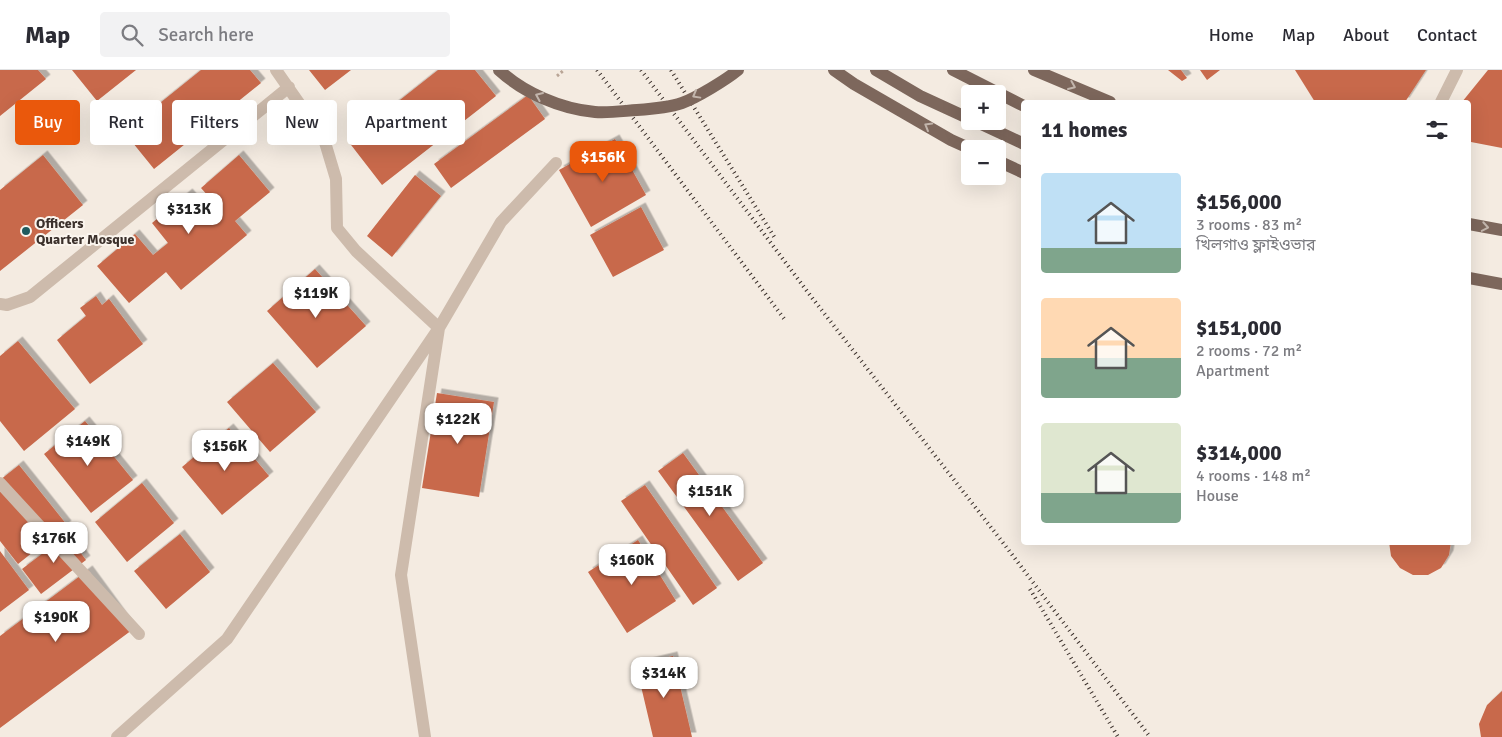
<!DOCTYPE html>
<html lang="en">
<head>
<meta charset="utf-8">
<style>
	:root { --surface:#fff; --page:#f2f2f3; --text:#2b2b33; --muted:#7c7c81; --line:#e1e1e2; --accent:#ea580c }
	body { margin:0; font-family:Signika,"Noto Sans Bengali",sans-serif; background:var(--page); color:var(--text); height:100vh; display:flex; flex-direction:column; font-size:19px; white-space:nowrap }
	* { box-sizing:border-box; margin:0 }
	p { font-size:16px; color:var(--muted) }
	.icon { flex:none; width:28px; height:28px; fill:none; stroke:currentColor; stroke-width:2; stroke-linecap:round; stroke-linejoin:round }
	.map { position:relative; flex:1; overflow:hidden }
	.drawer { position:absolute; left:1021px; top:30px; width:450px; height:445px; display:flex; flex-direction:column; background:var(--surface); border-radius:5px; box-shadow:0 5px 20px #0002 }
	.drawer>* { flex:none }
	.hud { position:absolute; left:15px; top:30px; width:475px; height:45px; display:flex; gap:10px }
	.buttons { position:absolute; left:961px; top:15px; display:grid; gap:10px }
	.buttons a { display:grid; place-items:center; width:45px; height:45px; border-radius:5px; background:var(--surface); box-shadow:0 5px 20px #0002; font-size:25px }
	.price { position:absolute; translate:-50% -42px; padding:0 11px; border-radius:10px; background:#fff; color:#222; font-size:16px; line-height:32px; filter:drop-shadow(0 1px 2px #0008) }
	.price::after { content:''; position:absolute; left:50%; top:30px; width:15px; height:11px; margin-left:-8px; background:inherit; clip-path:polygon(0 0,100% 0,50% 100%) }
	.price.on { background:var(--accent); color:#fff }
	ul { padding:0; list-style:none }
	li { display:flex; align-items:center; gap:15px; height:125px; padding:0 20px }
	li span { display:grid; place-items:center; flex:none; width:140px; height:100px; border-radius:5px; color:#555 }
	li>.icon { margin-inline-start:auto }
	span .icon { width:60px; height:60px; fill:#fffc; stroke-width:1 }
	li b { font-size:21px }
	h2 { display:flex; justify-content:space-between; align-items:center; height:60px; padding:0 20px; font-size:21px }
	.pill { padding:0 18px; border-radius:5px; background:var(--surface); box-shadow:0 5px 20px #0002; font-size:18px; line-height:45px }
	.pill.on { background:var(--accent); color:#fff }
	header { display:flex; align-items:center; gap:30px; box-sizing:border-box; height:70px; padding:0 25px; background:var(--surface); border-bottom:1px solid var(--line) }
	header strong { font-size:24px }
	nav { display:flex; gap:28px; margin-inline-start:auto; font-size:18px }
	.search { width:350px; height:45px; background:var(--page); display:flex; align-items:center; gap:12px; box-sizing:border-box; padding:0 18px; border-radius:5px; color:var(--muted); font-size:19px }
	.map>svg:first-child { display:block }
	.building { fill:#c8694b; filter:url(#shadow) }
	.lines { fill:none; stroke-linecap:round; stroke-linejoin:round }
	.path { stroke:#b9a596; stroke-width:3; stroke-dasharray:2.5 2.5; stroke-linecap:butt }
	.minor { stroke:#cdbbac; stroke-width:12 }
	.tertiary { stroke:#cdbbac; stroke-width:12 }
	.primary { stroke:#7d675c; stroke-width:12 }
	.rail { stroke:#3b302b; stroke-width:4; stroke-dasharray:1 4; stroke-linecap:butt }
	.primary-bridge { stroke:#7d675c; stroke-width:12 }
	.oneway { stroke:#c2b5ac }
	.poi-dot { fill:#1f5a5e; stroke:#fbf5ee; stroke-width:2 }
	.labels { text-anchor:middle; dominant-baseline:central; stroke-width:4; stroke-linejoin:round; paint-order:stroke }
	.poi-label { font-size:14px; font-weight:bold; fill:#3b302b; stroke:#fbf5ee; text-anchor:start }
</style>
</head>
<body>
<header>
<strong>Map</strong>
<div class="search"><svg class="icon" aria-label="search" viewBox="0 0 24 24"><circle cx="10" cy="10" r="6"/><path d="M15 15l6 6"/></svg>Search here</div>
<nav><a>Home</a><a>Map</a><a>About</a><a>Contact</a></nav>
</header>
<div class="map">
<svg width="1502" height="667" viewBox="0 0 1502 667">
	<defs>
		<filter id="shadow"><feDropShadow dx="4.5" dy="-4.5" stdDeviation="0" flood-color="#0004"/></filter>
	</defs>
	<rect width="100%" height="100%" fill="#f4ebe1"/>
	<path class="building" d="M0,0H38L46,9L0,46Z
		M72,0H136L97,31Z
		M201,0H250L261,13L154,99L124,62Z
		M309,0H351L325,20Z
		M438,0H475L496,26L382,115L348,71Z
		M1168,0H1181L1187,8L1182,11Z
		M1200,0H1220L1207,10Z
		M1295,0H1426L1405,32H1315Z
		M1488,0H1502V78L1471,72L1469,62V32H1462Z
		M528,25L545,49L451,118L434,94Z
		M615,69L646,125L591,157L559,100Z
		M43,85L83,135L0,201V120Z
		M239,85L270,122L235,151L247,165L181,220L166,202L129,233L97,196L135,164L153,185L168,173L152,153L188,123L207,145L217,136L201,118Z
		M415,105L441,126L392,187L367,166Z
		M641,137L664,180L613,207L590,165Z
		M315,199L366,256L317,298L267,241Z
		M96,226L102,235L109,229L143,274L90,314L57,270L86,246L80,238Z
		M18,271L75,339L24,381L0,351V286Z
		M273,293L316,342L270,382L227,332Z
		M437,323L494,332L479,427L422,418Z
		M85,351L133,410L91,443L44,384Z
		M229,358L269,406L222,445L182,397Z
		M683,383L763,493L738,511L658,401Z
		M19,395L67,455L18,494L0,471V410Z
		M142,413L174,453L127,492L95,452Z
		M645,415L717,518L693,535L621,431Z
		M180,464L210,502L166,539L134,501Z
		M67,465L86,490L41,524L22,499Z
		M638,470L676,531L627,563L588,502Z
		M1389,472H1451L1449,485L1441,498L1428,505H1413L1400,498L1391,486Z
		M0,481L29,520L0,542Z
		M88,500L132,560L0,658V566Z
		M673,586L692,667H653L636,595Z
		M1502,621V667H1481L1479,654L1487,635Z"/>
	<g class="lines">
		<path class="path" d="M557,6L564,0"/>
		<path class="minor" d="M0,234L7,235L30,227L289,17
			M0,413L139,564
			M117,667L227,569L439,258L356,181L337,158L336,109L324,69L276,0
			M425,667L401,505L439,258L501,152L556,93"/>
		<path class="tertiary" d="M1441,32L1457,0"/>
		<path class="primary" d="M834,0L854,14L951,70L971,79
			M876,0L920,26L970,49
			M953,0L1024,36
			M1034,0L1110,32
			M975,51L1024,74
			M998,91L1024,103
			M1469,154L1502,160
			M1469,208L1502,214"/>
		<path class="rail" d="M597,0L785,250
			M641,0L813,229L1004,474L1150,667
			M671,0L776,170
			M1030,519L1118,667"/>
		<path class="primary-bridge" d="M499,0C524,23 561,39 595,42C609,43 623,41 637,40C652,39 667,38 682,33C696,28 726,10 738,0"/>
	</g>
	<defs><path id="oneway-chevron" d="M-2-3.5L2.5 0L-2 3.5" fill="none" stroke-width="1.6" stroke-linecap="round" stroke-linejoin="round" transform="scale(1.25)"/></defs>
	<g class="oneway">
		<use href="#oneway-chevron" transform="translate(1072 16) rotate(23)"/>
		<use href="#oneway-chevron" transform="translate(696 25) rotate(151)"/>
		<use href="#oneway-chevron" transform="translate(539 26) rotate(-157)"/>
		<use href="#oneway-chevron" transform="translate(928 56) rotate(-150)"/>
		<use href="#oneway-chevron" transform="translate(1485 157) rotate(10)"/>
	</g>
	<circle class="poi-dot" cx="26" cy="161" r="5"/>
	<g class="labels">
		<g class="poi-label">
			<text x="36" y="153">Officers<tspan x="36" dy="16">Quarter Mosque</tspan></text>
		</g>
	</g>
</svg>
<div class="buttons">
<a>+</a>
<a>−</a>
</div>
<b class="price on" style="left:603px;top:113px">$156K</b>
<b class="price" style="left:189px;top:165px">$313K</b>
<b class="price" style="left:316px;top:249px">$119K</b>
<b class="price" style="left:458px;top:375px">$122K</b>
<b class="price" style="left:88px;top:397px">$149K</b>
<b class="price" style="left:225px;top:402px">$156K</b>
<b class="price" style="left:710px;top:447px">$151K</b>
<b class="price" style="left:54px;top:494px">$176K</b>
<b class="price" style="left:632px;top:516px">$160K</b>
<b class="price" style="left:56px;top:573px">$190K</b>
<b class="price" style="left:664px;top:629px">$314K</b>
<div class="hud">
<a class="pill on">Buy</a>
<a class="pill">Rent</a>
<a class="pill">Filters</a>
<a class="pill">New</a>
<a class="pill">Apartment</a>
</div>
<section class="drawer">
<h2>11 homes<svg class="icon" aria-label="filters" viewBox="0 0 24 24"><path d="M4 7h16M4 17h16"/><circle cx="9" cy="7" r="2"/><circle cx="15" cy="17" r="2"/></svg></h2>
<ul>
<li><span style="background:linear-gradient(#bfe0f5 75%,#7fa58c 0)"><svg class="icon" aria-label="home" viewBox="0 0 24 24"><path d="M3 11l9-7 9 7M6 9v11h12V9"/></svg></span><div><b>$156,000</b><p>3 rooms · 83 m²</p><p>খিলগাও ফ্লাইওভার</p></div></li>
<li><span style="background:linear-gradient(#ffd9b3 60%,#7fa58c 0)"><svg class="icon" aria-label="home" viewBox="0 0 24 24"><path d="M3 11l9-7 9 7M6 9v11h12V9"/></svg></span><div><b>$151,000</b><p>2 rooms · 72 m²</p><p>Apartment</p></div></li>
<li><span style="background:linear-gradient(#dfe7d0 70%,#7fa58c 0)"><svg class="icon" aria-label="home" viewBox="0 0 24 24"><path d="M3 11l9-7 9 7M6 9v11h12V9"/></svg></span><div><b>$314,000</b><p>4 rooms · 148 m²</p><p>House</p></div></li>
</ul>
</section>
</div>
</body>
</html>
